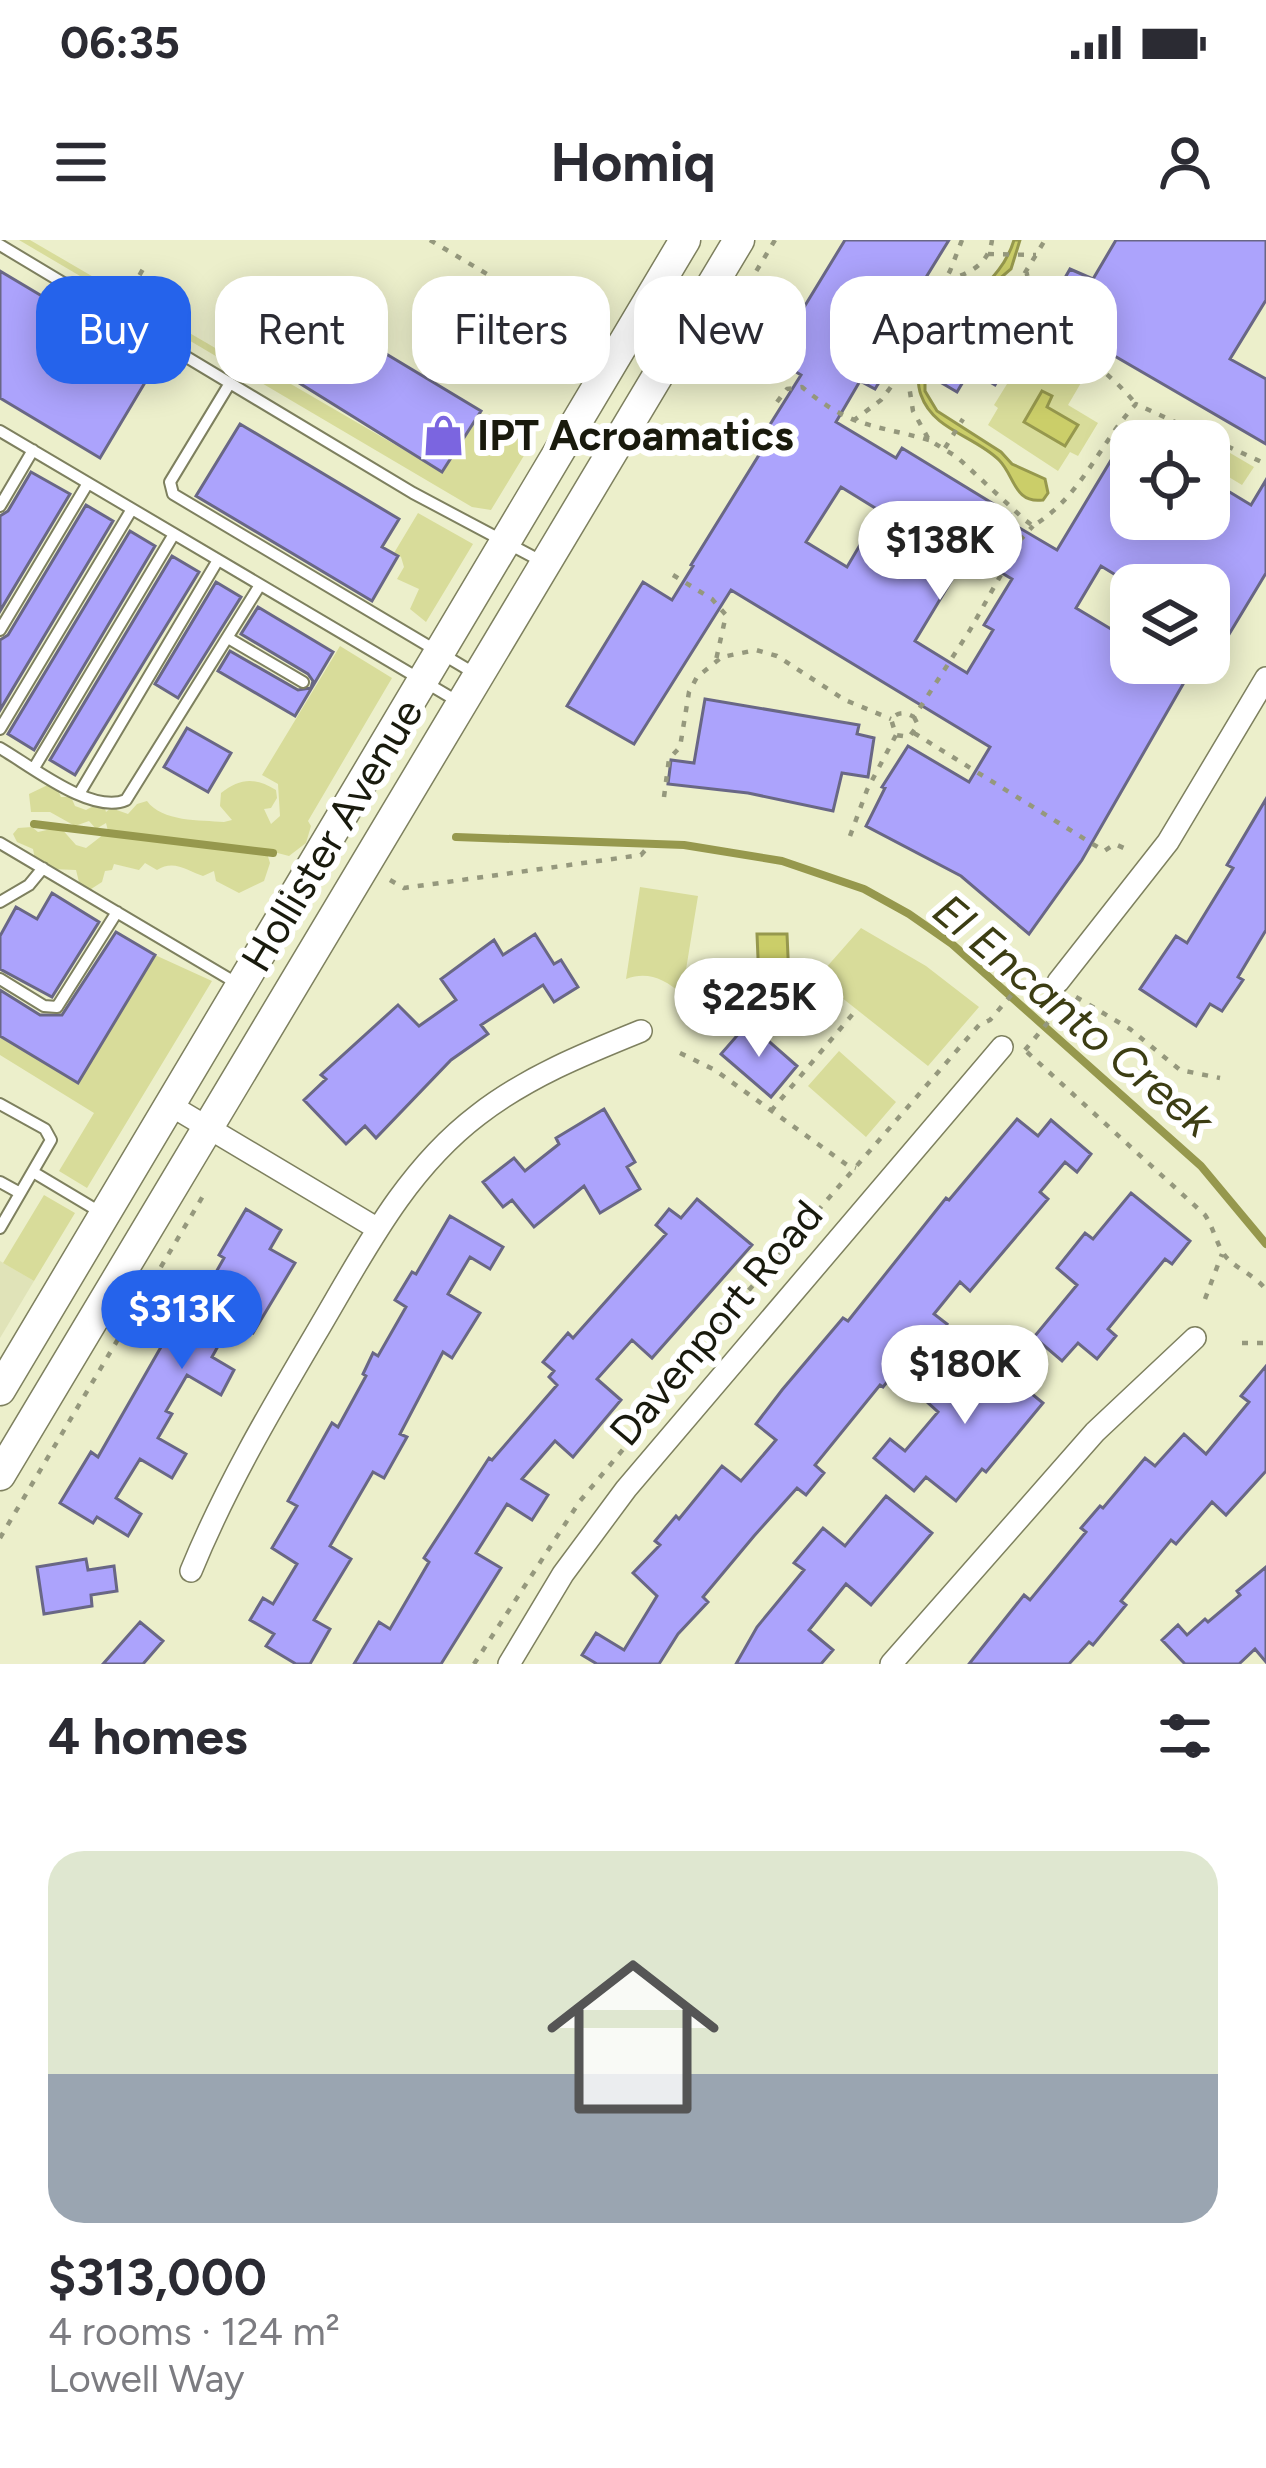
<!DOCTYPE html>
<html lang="en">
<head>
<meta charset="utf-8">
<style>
	:root { --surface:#fff; --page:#f2f2f3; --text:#2b2b33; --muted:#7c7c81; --line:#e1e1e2; --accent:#2563eb }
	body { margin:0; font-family:Figtree,sans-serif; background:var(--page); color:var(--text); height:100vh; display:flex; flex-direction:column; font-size:45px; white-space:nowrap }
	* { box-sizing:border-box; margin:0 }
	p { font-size:39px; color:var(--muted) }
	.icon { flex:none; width:66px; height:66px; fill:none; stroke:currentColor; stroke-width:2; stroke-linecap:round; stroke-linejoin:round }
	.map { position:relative; height:1424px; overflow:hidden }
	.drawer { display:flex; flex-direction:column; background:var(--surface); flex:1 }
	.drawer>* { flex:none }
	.banner { position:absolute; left:36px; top:36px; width:1194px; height:108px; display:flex; gap:24px }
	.controls { position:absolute; left:1110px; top:180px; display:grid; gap:24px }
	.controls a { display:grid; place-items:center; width:120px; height:120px; border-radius:24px; background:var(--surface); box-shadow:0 6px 30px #0003; font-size:60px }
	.price { position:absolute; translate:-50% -102px; padding:0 27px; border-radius:42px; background:#fff; color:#222; font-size:39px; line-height:78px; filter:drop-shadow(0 3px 6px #0008) }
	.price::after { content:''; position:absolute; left:50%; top:72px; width:36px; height:27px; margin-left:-18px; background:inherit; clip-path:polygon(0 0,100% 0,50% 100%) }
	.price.on { background:var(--accent); color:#fff }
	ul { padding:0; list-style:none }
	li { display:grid; align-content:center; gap:24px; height:636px; padding:0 48px }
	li+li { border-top:3px solid var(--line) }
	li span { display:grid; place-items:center; height:372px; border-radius:36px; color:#555 }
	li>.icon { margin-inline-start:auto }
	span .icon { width:216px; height:216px; fill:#fffc; stroke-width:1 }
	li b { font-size:51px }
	h2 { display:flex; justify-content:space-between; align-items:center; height:144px; padding:0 48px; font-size:51px }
	.tag { padding:0 42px; border-radius:36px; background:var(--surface); box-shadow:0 6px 30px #0003; font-size:42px; line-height:108px }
	.tag.on { background:var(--accent); color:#fff }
	.status { display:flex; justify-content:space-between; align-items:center; height:84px; padding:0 60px; background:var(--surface); direction:ltr }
	.status svg { height:33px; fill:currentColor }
	header { display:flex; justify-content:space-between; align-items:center; height:156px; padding:0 48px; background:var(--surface); font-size:54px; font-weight:700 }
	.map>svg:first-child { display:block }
	.built { fill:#e0e3b8 }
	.green { fill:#d8dc9a }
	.water { fill:#cbce69; stroke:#96984d; stroke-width:3 }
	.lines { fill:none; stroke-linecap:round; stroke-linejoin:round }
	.stream { stroke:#96984d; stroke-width:8 }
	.building { fill:#aca3fc; stroke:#696785; stroke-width:3; fill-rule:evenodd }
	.service-casing { stroke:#7e805f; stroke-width:14 }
	.minor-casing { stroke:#7e805f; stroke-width:24 }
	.secondary-casing { stroke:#7e805f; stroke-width:33 }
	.path { stroke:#95987d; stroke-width:4.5; stroke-dasharray:6 9; stroke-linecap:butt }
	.service { stroke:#fff; stroke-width:10 }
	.minor { stroke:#fff; stroke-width:21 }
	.secondary { stroke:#fff; stroke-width:30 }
	.labels { text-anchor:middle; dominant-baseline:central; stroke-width:12; stroke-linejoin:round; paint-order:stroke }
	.poi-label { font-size:42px; font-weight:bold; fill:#191a0d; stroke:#fff; text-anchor:start }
	.street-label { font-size:42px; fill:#191a0d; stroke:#fff }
	.water-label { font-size:45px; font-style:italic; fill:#3c3d13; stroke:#fff }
</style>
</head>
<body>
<div class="status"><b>06:35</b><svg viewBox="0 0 49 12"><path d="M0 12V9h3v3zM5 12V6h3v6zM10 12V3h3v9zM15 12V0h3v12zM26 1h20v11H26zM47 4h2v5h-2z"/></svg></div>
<header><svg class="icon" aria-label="menu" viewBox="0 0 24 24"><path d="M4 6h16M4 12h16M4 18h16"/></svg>Homiq<svg class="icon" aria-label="person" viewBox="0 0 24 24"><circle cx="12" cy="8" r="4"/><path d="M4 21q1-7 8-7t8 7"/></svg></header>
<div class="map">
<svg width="1266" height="1424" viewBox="0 0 1266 1424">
	<rect width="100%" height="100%" fill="#ecefcb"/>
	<path class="built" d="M0,1021L34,1041L0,1098Z"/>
	<path class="green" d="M19,0H30L241,123L260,126L442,232L481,173L531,204L491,270L472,267Z
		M1045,112L1085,136L1068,165L1098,183L1078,216L1070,212L1058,231L988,185L998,168L994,165L1020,123L1027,127L1031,120L1038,123Z
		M1213,203L1254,227L1242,245L1209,225Z
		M418,273L473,304L426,382L410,369L419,349L397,339L404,327L401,317L394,313Z
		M340,406L392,438L308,581L311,586L306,603L289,616L266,610L270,623L264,641L239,653L216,641L214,631L203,636C188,631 174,619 157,630L145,623L139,630L114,624L112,630L105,631L102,642L88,651L79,642L76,630L51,629L35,619L33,609L17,602L13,594L18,588L32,587L38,592L60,587L76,605L86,608L108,591L106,583L96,589L89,581L75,586L50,572H31L29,554L54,542L61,557H71L75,566L86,570L103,561L106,572L111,568L128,574L137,564L147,561C162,582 200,580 224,582L232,580L220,566L221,553C240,538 255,537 276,550L277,558L271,568L264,569L271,584L280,576L278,544L262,535Z
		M640,647L698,656L682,754C664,739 648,731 626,739Z
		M861,688L926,726L979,767L928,826L817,738Z
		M155,715L212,741L87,948L59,931L94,873L0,815V796L78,842Z
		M839,811L896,862L866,897L808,846Z
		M44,955L75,973L34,1041L3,1023Z"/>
	<path class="water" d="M1014,0H1020L1011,29L984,52L964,79H950L940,88L925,134V151L937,171L1001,212L1012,224L1045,239L1048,253L1043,260C1014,264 1015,236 999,220C975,196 933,190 921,155C915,139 920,116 926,100C933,82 941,76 959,73C981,48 1005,31 1014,0Z
		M1042,151L1052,156L1047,167L1078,185L1065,206L1024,182Z
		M757,694H787L789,739L759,742Z"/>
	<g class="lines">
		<path class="stream" d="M34,584L273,613
			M456,597L684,605L782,621L864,649L909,674L952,704L1201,926L1266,1004"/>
	</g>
	<path class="building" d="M845,0H949L925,39L938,46L875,149L860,141L836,182L896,218L902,208L1010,274L1006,280L1057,310L1131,187V279H1209V271L1223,248L1251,265L1266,240V333L1225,401L1209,391V345H1132L1101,326L1076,368L1131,401V423H1159L1186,439L1082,620L1029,694L961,636L866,586L885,548L882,547L908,506L969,542L990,507L731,350L634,504L567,466L643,342L672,360L693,326L691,325L767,202L761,199L801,135L773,118ZM841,247L880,271L847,327L806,302ZM968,313L1012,339L984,385L993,390L967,433L915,401Z
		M1116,0H1266V60L1230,119L1266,139V204L1044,75L1070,29L1093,39Z
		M0,31L156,124L100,218L0,158Z
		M992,49L1028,71L1000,120L1007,124L995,145L970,130L957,152L935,139Z
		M353,94L481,171L442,232L296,141L322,99L343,111Z
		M240,184L399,279L382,307L398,316L372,361L196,256Z
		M31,232L70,254L0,371V276L8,271Z
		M86,265L113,281L0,470V400L8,395Z
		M130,291L155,306L34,510L8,494Z
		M172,316L199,332L75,535L50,520Z
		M216,342L241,357L178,458L155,444Z
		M258,367L333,412L295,476L218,431L230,411L298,450L311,448L313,441L308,434L241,394Z
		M705,459L859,485L857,494L874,498L868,537L842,533L833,571L748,553L668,544L671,520L694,523Z
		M187,488L231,513L208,552L164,527Z
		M1266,559V690L1238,737L1243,740L1222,771L1210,764L1196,786L1140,749L1176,696L1187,703L1233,628L1227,625Z
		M52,653L99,682L52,757L0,729V696L16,667L37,679Z
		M116,692L155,715L78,843L0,796V750L40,775H62Z
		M535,694L554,724L561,720L578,747L554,762L543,745L481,785L488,794L451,820L376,898L365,886L346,904L304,860L326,839L321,835L398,765L419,786L456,760L441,739L494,700L503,715Z
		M748,783L797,826L771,857L721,814Z
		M604,869L635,922L627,927L640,949L600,973L584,946L534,987L512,960L503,967L483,942L514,918L525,931L559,904L556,898Z
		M1017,879L1038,896L1051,880L1091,914L1077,932L1065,922L1040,952L1048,959L970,1051L960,1042L934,1074L947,1084L932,1102L925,1096L883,1147L880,1145L815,1225L824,1233L806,1255L797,1248L754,1296L703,1357L708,1362L678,1394L659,1424H597L582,1415L596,1393L624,1410L657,1356L633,1333L660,1305L655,1301L676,1276L679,1279L722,1226L741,1241L776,1200L756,1184L782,1150L843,1078L848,1081L946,958L949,960Z
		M1131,953L1190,1001L1172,1024L1165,1019L1108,1089L1116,1096L1097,1119L1078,1103L1062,1121L1034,1097L1077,1045L1057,1028L1085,993L1093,999Z
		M697,959L752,1005L652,1118L632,1100L597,1139L621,1160L573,1217L555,1201L522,1239L548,1255L532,1280L507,1264L476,1313L501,1328L441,1424H354L379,1382L390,1389L429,1322L424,1318L489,1218L492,1220L557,1145L549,1137L554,1131L543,1122L568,1093L573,1098L666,994L656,985L669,969L681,978Z
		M246,969L281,990L270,1009L295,1023L253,1093L232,1081L212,1117L234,1130L221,1155L187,1135L166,1171L172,1174L158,1198L186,1214L172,1238L140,1219L116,1258L141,1274L128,1296L97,1277L93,1283L60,1263L91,1212L98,1217L169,1093L179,1098L224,1018L219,1015Z
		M450,976L503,1007L490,1029L470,1017L448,1054L480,1073L452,1118L443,1112L400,1194L407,1197L384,1238L373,1232L330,1306L351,1319L314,1380L330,1389L310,1424H296L266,1406L274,1394L250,1380L263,1358L273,1364L297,1324L272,1308L297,1266L288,1261L332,1183L338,1187L366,1136L363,1134L373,1113L378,1116L406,1067L395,1060L412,1032L416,1034Z
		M997,1104L1025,1128L1015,1140L1043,1163L986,1232L982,1229L956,1261L926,1237L914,1251L874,1218L890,1199L905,1211L938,1172L925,1160L950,1130L965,1143Z
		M1266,1126V1231L1226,1275L1212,1262L1176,1304L1171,1300L1121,1361L1126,1365L1093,1405L1089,1402L1069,1424H969L1024,1355L1030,1360L1086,1292L1081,1288L1100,1266L1103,1268L1145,1218L1155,1226L1184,1194L1206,1214L1249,1162L1241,1156Z
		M886,1256L932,1293L871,1365L846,1344L809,1390L833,1410L821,1424H736L757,1387L804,1330L794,1323L823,1288L845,1306Z
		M86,1319L88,1330L114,1326L117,1351L91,1355L92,1366L44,1374L37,1327Z
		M1266,1327V1422L1255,1409L1239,1424H1185L1162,1400L1178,1385L1187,1395L1205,1379L1208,1382L1240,1355L1237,1351Z
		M140,1382L163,1401L143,1424H103Z"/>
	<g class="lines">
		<defs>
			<path id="service" d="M0,5L413,253L541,321
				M230,143L170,242L173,254L474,433
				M0,191L457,461
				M0,266L33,210
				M0,390L88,243
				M228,398L303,442
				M0,489L132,269
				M0,508C31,526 92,575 126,560L260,345
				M34,528L174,294
				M79,554L218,320
				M0,603L238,744
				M0,662L29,645L43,628
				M0,739L44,766L57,767L117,672
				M0,864L45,889L51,900L0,988
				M33,932L100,972
				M0,942L20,953"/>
			<path id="minor" d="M1058,742L1168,602L1266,438
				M170,865L378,989
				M191,1331C225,1248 269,1173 315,1095C362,1016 403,932 478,875C527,837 584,814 641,791
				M509,1424L563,1334L626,1249L1002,807
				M891,1424L1095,1192L1195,1098"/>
			<path id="secondary" d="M0,1150L685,0
				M0,1235L739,0"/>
		</defs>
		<use href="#service" class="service-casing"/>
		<use href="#minor" class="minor-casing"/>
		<use href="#secondary" class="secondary-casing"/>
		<path class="path" d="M430,0L594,98
			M962,0L950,31L910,99L906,127L913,171L929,200L957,217L1025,280L1033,286C1083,255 1098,205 1136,164L1266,224
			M988,14L1036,15
			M1026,30C1039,95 1097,116 1136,164
			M946,40C968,35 989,24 992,0
			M132,48L143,29
			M1009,59L1045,0
			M923,77L962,99
			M710,108L775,0
			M777,162L787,149L802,147C851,188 872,184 929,200
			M853,181L881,160L906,127
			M945,208L963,179
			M673,335L712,359L726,375L716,420
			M914,477L918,485L909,497L896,495L891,479C899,471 905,472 914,477L970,390L1021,299L1033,286
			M914,493L1104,611L1115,604L1128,610
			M664,557L669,519L680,507L689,452L697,437L722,417L756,410L777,416L845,460L891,479
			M850,596L867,550L896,495
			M390,640L404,648L641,615L650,605
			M1076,757L1130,789L1180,830L1220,838
			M1025,810L1064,763
			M1027,812L1205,975C1213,987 1215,999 1222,1011C1230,1027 1255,1034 1266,1050
			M680,813L715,830L847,925L856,928
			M771,871L857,769
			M1205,1059L1222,1014
			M1242,1103H1266
			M0,1298L203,956
			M474,1424L580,1261L706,1110L722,1081L979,785L990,780L1013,753"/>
		<use href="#service" class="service"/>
		<use href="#minor" class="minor"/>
		<use href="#secondary" class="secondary"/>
	</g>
	<defs>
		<symbol id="shop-bare" viewBox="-9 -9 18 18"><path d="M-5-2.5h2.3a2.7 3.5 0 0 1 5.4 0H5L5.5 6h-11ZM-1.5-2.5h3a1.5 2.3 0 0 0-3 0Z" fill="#7b65e0" stroke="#fff" stroke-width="2.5" paint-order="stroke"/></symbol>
	</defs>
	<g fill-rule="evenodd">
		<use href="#shop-bare" x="414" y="166" width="59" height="59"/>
	</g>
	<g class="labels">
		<g class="poi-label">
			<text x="477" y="195">IPT Acroamatics</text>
		</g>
		<g class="street-label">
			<text transform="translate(332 595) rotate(-59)">Hollister Avenue</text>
			<text transform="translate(716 1083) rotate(-50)">Davenport Road</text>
		</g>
		<g class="water-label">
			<text transform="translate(1074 775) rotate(40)">El Encanto Creek</text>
		</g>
	</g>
</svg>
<div class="controls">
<a><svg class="icon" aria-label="locate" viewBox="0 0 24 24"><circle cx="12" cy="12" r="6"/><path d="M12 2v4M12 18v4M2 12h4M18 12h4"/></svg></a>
<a><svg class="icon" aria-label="layers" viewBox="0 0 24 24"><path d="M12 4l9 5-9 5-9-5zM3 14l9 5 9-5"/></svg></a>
</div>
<b class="price" style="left:940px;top:363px">$138K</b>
<b class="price" style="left:759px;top:820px">$225K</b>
<b class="price on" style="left:182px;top:1132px">$313K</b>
<b class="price" style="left:965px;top:1187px">$180K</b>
<div class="banner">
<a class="tag on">Buy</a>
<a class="tag">Rent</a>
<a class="tag">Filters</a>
<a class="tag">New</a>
<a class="tag">Apartment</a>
</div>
</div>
<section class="drawer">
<h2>4 homes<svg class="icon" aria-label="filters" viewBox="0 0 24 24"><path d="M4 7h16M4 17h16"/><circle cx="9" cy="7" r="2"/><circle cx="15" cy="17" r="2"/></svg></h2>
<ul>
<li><span style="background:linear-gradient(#dfe7d0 60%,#9aa5b1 0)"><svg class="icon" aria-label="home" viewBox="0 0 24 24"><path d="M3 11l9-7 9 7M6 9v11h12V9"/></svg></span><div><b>$313,000</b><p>4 rooms · 124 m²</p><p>Lowell Way</p></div></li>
</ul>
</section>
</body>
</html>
